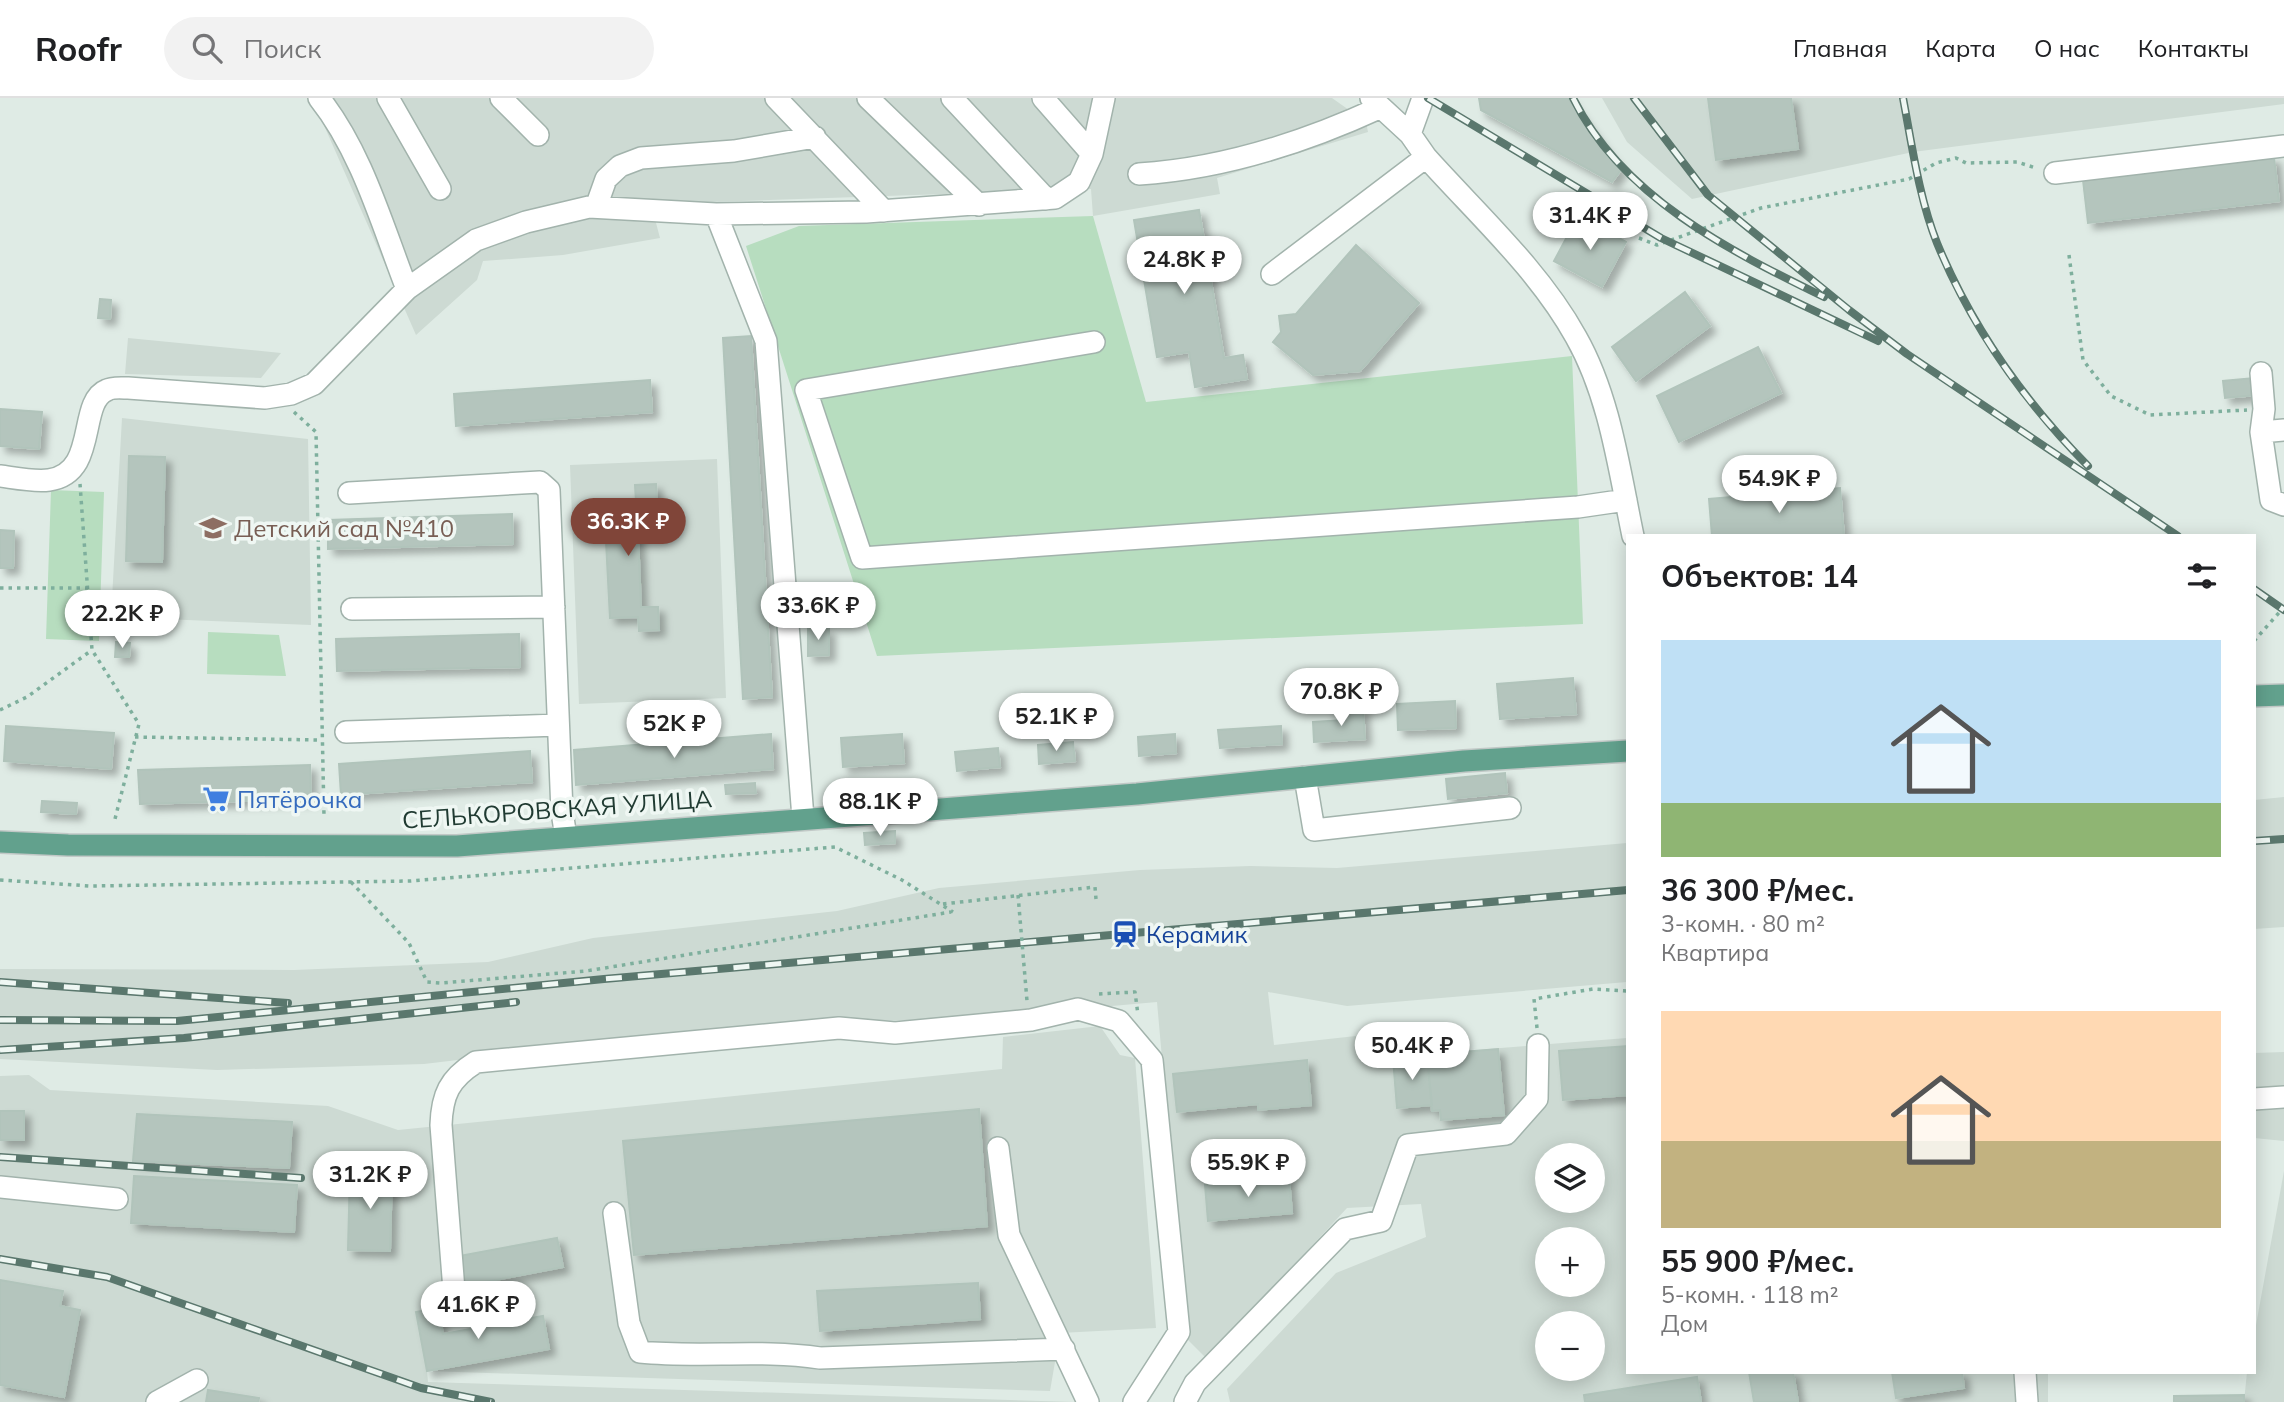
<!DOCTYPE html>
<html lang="ru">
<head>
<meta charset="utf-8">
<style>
	:root { --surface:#fff; --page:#f2f2f2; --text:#202124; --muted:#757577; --line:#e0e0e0; --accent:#804539 }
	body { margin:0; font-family:Mulish,sans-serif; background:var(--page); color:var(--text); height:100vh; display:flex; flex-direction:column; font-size:26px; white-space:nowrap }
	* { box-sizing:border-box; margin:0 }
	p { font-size:23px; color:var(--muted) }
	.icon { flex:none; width:38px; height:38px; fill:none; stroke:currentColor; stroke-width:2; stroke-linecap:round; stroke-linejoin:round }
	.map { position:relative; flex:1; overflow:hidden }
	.drawer { position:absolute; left:1626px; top:436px; width:630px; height:840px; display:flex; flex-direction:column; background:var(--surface); border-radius:0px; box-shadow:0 4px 18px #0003 }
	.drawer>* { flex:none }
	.buttons { position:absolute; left:1535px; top:1045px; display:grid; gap:14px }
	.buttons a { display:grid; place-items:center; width:70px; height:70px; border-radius:50%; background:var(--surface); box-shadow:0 4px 18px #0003; font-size:35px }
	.price { position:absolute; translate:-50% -60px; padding:0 16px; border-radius:24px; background:#fff; color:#222; font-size:23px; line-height:46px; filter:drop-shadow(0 2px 4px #0008) }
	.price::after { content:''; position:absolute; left:50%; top:42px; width:21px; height:16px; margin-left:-10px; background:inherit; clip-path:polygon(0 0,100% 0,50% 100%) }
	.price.current { background:var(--accent); color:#fff }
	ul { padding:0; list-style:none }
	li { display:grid; align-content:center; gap:14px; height:371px; padding:0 35px }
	li span { display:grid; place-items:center; height:217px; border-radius:0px; color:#555 }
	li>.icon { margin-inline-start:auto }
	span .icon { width:126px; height:126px; fill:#fffc; stroke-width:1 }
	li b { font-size:30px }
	h2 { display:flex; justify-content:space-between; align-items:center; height:84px; padding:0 35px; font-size:30px }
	header { display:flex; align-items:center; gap:42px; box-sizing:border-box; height:98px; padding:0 35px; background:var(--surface); border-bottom:2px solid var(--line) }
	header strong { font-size:33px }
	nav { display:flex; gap:38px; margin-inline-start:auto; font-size:24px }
	.search { width:490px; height:63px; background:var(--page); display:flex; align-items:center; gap:18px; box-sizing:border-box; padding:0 24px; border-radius:38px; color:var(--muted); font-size:26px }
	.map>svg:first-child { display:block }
	.built { fill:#cddad3; fill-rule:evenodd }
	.green { fill:#b7ddbf }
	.building { fill:#b4c5bd; stroke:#b1c4bb; stroke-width:2; filter:url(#shadow) }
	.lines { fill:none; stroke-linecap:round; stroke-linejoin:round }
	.minor-casing { stroke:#a2b3ac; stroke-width:24 }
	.major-casing { stroke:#c1c8c6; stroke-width:24 }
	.path { stroke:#7eaf9d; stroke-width:3.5; stroke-dasharray:3.5 5; stroke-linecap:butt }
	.minor { stroke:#fff; stroke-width:21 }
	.major { stroke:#62a18d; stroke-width:21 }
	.rail-casing { stroke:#5a776d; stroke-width:8 }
	.rail { stroke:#eff7f3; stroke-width:5; stroke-dasharray:16; stroke-linecap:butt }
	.path-bridge { stroke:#7eaf9d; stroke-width:3.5; stroke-dasharray:3.5 5; stroke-linecap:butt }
	.labels { text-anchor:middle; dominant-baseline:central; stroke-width:7; stroke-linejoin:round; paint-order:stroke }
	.education-label { font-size:24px; fill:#785e54; stroke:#eff7f3; text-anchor:start }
	.shop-label { font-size:24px; fill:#366cbe; stroke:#eff7f3; text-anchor:start }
	.street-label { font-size:24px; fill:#203b32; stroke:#eff7f3 }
	.transit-label { font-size:24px; fill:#164399; stroke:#eff7f3; text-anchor:start }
</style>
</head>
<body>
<header>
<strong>Roofr</strong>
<div class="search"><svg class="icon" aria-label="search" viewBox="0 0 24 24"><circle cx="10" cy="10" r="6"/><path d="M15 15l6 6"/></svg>Поиск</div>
<nav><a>Главная</a><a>Карта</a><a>О нас</a><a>Контакты</a></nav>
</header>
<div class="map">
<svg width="2284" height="1304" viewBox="0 0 2284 1304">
	<defs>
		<filter id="shadow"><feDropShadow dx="6" dy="6" stdDeviation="3.5" flood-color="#0004"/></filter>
	</defs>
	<rect width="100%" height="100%" fill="#dfebe5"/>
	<path class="built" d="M312,0H1332L1366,24L1368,34L1217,80L1220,96L1093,118L1091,91L651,106L660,140L563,157L483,163L477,182L416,237Z
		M1602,0H2284V6L1913,54L1692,101L1627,44Z
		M128,240L281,255L261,280L125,276Z
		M122,320L308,341L311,527L111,519Z
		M717,361L726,600L579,606L570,367Z
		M2284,699V829L2254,831V702Z
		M1627,745V884L1347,908L1268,894L1274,947L1383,935L1386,959L1627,940L1628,1274H2048V1304H1230L1227,1291L1336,1175L1426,1139L1421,1106L1347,1110L1207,1261L1187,1241L1157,904L975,920L837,924L650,939L424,966L217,972L0,961V871L294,872L488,864L593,840L837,813L939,790L1140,772L1250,768L1337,770ZM1547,1057H1592V1102H1547ZM1547,1141H1592V1186H1547ZM1547,1225H1592V1270H1547Z
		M1100,928L1120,957L1135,960L1156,1230L1060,1235L1050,1293L427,1273L428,1284L1075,1304H0V978L29,977L50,992L328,1008L398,1032L1002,971L1003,939Z
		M2284,954V1043L2254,1040V955Z
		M2284,1073V1304H2244L2247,1274H2254V1238Z"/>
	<path class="green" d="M1093,118L1146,304L1572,258L1583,526L877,558L746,148L799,128Z
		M51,392L104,394L99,543L46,541Z
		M208,534L279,537L286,578L207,576Z"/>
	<path class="building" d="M1479,0H1568L1621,72L1612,84L1481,12Z
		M1708,0H1791L1798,51L1716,62Z
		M2274,59L2279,103L2088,125L2083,82Z
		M1199,112L1224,260L1243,257L1247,281L1195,289L1189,254L1157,259L1134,122Z
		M1578,118L1626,144L1602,189L1554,163Z
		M1356,147L1419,205L1360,273L1313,277L1273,244L1281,234L1279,218L1296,216Z
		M1685,194L1710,228L1636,283L1612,249Z
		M100,201L111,202L110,221L98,220Z
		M751,238L772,599L743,601L723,240Z
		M1758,249L1781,295L1679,344L1657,298Z
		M2254,280L2256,297L2225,300L2223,283Z
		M650,282L652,314L456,328L454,296Z
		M0,311L42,314L39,351L0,348Z
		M129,358L165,359L162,464L126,463Z
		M656,386L657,412L637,413L641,509H658L659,532L639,533L638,519L610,520L604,405L636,404L635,387Z
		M1840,390L1844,438H1712L1709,401Z
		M512,416L513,446L328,451V422Z
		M0,432L14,433L13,470H0Z
		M808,531H829V557L808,558Z
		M519,536L520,569L337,573L336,541Z
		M116,544L130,545L129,559H115Z
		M1573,580L1576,616L1500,621L1497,586Z
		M1455,603L1456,630L1398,632L1397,606Z
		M1363,610L1365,641L1314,644L1313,624L1346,622V611Z
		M6,628L114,635L111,671L4,663Z
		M1281,628L1282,646L1220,650L1218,632Z
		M771,636L773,671L576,687L574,652Z
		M902,636L904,665L843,669L841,640Z
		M1175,636L1176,655L1139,658L1138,639Z
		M1073,644L1075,663L1039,666L1038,647Z
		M998,650L1000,669L957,673L955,654Z
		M530,653L532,684L341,697L339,666Z
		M310,667L311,701L140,706L138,672Z
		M1505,675L1507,695L1448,701L1446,681Z
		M755,685L756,695L726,696L725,687Z
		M42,703L77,705L76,716L41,714Z
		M895,733V745L865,747L864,735Z
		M1628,948V997L1563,1002L1559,953Z
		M1498,951L1504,1017L1441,1022L1440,1012L1432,1013L1427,957Z
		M1427,957L1432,1007L1397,1010L1393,960Z
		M1307,962L1311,1007L1258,1012V1006L1177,1014L1173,976Z
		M979,1011L987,1128L634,1157L623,1043Z
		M0,1013H24V1042H0Z
		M137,1016L292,1024L289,1070L133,1063Z
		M350,1072L392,1074L390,1153L348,1152Z
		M134,1078L297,1087L294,1134L131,1125Z
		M1289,1080L1292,1115L1208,1123L1205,1087Z
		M557,1140L563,1169L459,1189L454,1159Z
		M0,1182L63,1193L60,1208L80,1212L64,1299L0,1287Z
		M978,1185L980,1221L820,1233L817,1193Z
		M438,1210L443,1236L543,1218L549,1251L427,1273L416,1214Z
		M1749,1274H1793L1798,1304H1754Z
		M1892,1274H1962L1964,1290L1896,1300Z
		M1697,1279L1701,1304H1585L1584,1297Z
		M208,1292L259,1300L258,1304H206Z
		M2244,1297V1304H2174V1298Z"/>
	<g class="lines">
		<defs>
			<path id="minor" d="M319,0C362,54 382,127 407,191
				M388,0L440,91
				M501,0L538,37
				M776,0L884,113
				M868,0L979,107
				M952,0L1046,101
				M1371,0L1410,36L1426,59C1477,116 1539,172 1576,239C1610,299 1619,371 1633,438
				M1410,36L1423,0
				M1092,56L1104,0
				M2055,75L2284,48
				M1139,76C1221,71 1305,44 1379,10
				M596,109L606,81L620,68L641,60L734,53L815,39
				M716,116L766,243L803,720
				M1272,176L1426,59
				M1094,244L806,292L862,460L1578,409L1626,402
				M2261,275L2264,311L2261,334L2271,402L2284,407
				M2261,334L2284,332
				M0,378C15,380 34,384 49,382C99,375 77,304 107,292C112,289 122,290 128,290L265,300L291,296L314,286L407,191L476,142L526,124L589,109L716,116L866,114L1055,100L1079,84L1092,56L1043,0
				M349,395L540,384L549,392L562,714L566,739
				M352,511L554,509
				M346,634L558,627
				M1305,679L1314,732L1510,710
				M2254,1001L2284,999
				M998,1050L1009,1137L1088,1304
				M0,1089L117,1101
				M614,1115L629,1225L640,1254C700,1260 760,1251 820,1260L1064,1251
				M455,1205L441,1027C442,997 449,981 476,964L839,930L895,935L1031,922L1078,911L1119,923L1152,962L1179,1234L1134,1304
				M2025,1274L2027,1304
				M157,1304L197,1282
				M1185,1304L1195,1285L1345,1131L1381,1123L1408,1047L1506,1036L1537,1001L1538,947"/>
			<path id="major" d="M2254,598L2284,597
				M0,744L68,747L457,748L1137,696L1464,663L1628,653"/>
		</defs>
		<use href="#minor" class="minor-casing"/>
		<use href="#major" class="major-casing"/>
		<path class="path" d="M1639,140L1657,147L1761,110L1909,81L1936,65L1956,60L1966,65L2017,64L2036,70
			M2069,157L2083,262L2111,298L2150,317L2247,312
			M294,314L316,334L324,718
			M80,386L92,552L139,626L115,721
			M0,490H88
			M2254,543L2284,509
			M0,612L27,599L92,552
			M135,639L321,642
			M0,782L90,788L410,783L835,749L902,782L953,814
			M351,784L409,845L427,884L441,885L586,873L951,814
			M943,806L1095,789L1096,801
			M1099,896L1135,894L1138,917
			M1537,930L1534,901L1593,891L1628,893"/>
		<use href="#minor" class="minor"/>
		<use href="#major" class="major"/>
		<defs>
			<path id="rail" d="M1428,0L1661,140L1878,243
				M1573,0C1622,99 1730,153 1824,199
				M1634,0L1708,97L1849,212L1907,256L2178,438
				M1903,0C1912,47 1919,100 1937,145C1972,230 2023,302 2088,368
				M2254,491L2284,512
				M2254,743L2284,741
				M0,884L288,905
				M0,922L177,923L604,881L1628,792
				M0,952L184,940L516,904
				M0,1059L301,1080
				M0,1161L107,1179L421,1290L491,1304"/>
		</defs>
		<use href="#rail" class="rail-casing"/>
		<use href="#rail" class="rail"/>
		<path class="path-bridge" d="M1018,797L1027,903"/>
	</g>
	<defs>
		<symbol id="school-bare" viewBox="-9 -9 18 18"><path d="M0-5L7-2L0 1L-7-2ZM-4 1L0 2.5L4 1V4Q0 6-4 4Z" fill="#8d6e63" stroke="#eff7f3" stroke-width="2.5" paint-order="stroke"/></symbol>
		<symbol id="supermarket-bare" viewBox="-9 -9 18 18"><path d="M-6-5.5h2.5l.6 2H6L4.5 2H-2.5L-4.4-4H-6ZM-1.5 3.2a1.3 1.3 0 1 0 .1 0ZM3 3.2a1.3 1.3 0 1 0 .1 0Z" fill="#3f7fe0" stroke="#eff7f3" stroke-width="2.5" paint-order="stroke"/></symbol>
		<symbol id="station-bare" viewBox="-9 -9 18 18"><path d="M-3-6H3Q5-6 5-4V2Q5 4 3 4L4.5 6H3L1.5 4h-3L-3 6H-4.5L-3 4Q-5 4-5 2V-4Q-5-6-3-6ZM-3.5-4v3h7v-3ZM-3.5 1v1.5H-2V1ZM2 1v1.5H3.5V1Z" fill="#1a4fb4" stroke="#eff7f3" stroke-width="2.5" paint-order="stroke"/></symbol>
	</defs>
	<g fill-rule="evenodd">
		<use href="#school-bare" x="194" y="411" width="38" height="38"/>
		<use href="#supermarket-bare" x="197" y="682" width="38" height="38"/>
		<use href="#station-bare" x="1106" y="817" width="38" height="38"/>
	</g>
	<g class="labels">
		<g class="education-label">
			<text x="234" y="430">Детский сад №410</text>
		</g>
		<g class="shop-label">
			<text x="237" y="701">Пятёрочка</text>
		</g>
		<g class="street-label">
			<text transform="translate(557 711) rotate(-4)">СЕЛЬКОРОВСКАЯ УЛИЦА</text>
		</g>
		<g class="transit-label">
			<text x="1146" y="836">Керамик</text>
		</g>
	</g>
</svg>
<div class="buttons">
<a><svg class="icon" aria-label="layers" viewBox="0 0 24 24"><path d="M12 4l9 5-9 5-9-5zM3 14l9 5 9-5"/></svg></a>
<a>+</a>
<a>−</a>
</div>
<b class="price" style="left:1590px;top:154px">31.4K ₽</b>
<b class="price" style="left:1184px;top:198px">24.8K ₽</b>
<b class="price" style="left:1779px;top:417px">54.9K ₽</b>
<b class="price current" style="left:628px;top:460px">36.3K ₽</b>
<b class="price" style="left:818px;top:544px">33.6K ₽</b>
<b class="price" style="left:122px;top:552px">22.2K ₽</b>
<b class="price" style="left:1341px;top:630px">70.8K ₽</b>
<b class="price" style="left:1056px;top:655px">52.1K ₽</b>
<b class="price" style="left:674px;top:662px">52K ₽</b>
<b class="price" style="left:880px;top:740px">88.1K ₽</b>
<b class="price" style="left:1412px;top:984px">50.4K ₽</b>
<b class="price" style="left:1248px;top:1101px">55.9K ₽</b>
<b class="price" style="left:370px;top:1113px">31.2K ₽</b>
<b class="price" style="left:478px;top:1243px">41.6K ₽</b>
<section class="drawer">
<h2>Объектов: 14<svg class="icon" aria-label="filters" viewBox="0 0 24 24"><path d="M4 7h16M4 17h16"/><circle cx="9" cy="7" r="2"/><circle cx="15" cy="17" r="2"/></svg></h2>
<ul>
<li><span style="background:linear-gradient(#bfe0f5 75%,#8fb573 0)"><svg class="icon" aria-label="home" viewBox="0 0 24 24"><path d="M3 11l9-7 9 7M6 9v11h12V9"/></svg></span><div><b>36 300 ₽/мес.</b><p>3-комн. · 80 m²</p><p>Квартира</p></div></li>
<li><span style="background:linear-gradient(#ffd9b3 60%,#c2b280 0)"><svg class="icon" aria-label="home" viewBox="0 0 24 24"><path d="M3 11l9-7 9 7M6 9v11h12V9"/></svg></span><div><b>55 900 ₽/мес.</b><p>5-комн. · 118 m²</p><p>Дом</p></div></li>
</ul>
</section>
</div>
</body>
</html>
